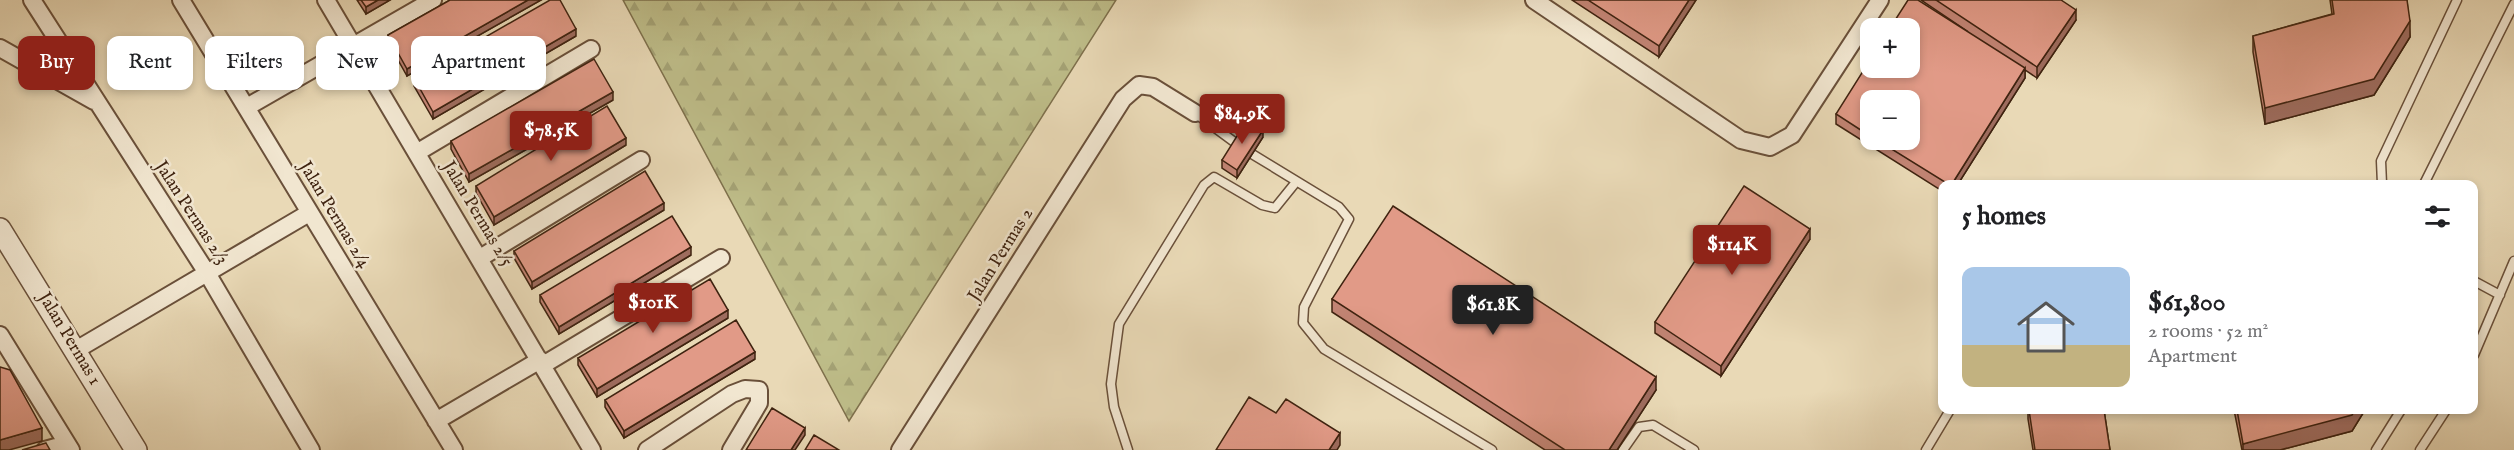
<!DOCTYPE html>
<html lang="en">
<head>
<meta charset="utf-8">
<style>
	:root { --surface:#fff; --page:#f2f2f2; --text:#202124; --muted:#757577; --line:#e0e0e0; --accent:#8f2418 }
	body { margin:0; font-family:"IM FELL English",serif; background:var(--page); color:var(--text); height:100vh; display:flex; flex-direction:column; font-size:22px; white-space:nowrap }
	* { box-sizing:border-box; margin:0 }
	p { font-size:20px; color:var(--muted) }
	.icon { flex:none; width:33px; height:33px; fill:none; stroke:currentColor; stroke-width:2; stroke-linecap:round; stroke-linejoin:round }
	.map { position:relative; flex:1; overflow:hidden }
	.details { position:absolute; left:1938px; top:180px; width:540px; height:234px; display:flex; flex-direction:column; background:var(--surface); border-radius:12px; box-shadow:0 3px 9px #0003 }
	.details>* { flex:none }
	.guide { position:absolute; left:18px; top:36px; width:570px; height:54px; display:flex; gap:12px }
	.tools { position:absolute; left:1860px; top:18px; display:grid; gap:12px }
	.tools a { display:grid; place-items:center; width:60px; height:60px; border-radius:12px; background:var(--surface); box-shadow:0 3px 9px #0003; font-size:30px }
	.price { position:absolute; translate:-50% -51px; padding:0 14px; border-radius:6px; background:var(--accent); color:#fff; font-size:20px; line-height:39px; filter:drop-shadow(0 2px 3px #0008) }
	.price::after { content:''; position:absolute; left:50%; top:36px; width:18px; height:14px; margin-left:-9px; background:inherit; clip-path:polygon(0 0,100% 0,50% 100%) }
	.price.on { background:#222; color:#fff }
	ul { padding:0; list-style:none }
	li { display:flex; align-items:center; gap:18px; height:150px; padding:0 24px }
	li+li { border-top:2px solid var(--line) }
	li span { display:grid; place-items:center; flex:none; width:168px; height:120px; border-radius:12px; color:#555 }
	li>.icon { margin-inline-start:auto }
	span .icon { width:72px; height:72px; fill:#fffc; stroke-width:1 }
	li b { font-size:26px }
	h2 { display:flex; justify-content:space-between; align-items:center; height:72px; padding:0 24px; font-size:26px }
	.tag { padding:0 21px; border-radius:12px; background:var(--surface); box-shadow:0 3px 9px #0003; font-size:21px; line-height:54px }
	.tag.on { background:var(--accent); color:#fff }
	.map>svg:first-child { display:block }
	.forest { fill:url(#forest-firs); stroke:#7e704c; stroke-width:1.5 }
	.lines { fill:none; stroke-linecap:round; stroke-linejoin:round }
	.service-casing { stroke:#6a503a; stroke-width:11 }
	.minor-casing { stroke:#6a503a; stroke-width:20 }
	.tertiary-casing { stroke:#6a503a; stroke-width:24 }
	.service { stroke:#f1e6d0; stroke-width:8 }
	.minor { stroke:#f1e6d0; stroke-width:16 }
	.tertiary { stroke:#f1e6d0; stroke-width:21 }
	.wall { fill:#c28474; stroke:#3f2310; stroke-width:1.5; fill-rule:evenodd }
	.shaded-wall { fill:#9e6c5e; stroke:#3f2310; stroke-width:1.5 }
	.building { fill:#e19a87; stroke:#3f2310; stroke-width:1.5 }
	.labels { text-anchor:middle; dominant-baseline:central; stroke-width:5; stroke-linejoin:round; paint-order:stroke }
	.street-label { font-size:18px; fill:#3f2310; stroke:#f1e6d0 }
</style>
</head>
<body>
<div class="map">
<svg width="2514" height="450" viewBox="0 0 2514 450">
	<defs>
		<pattern id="forest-firs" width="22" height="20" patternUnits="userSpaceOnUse" patternTransform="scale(1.5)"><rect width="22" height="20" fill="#bebd89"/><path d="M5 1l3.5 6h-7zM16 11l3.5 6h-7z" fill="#a4a275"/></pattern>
	</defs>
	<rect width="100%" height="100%" fill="#e9d9b6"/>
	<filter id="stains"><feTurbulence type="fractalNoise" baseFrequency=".00333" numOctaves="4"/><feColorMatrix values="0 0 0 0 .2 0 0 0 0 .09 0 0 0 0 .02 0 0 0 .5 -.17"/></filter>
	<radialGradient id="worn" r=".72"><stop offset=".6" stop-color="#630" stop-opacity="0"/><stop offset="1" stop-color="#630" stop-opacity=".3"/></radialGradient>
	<path class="forest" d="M623,0H1116L849,421Z"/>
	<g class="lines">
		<defs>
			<path id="service" d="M1195,113L1237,144
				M1252,154L1339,207L1349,219L1304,307L1303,323L1324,349L1492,450
				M2382,184L2381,161L2457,0
				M2424,184L2514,4
				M2474,281L2500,295
				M2474,355L2514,261
				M1128,450L1114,407L1111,384L1119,324L1204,185L1214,177L1262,205L1275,208L1296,182
				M1623,450L1639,427L1653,425L1694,450
				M1926,450L1950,410
				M2376,450L2401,410
				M2420,450L2446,410"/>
			<path id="minor" d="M32,0L207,273L311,450
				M181,0L454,450
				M326,0L592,450
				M1534,0L1741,140L1770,147L1792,135L1880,0
				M0,48L94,101
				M247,107L433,0
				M418,152L591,49
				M480,258L641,160
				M0,335L71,450
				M76,350L309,213
				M543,365L721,258
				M436,421L540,360
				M45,450L67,444
				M647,450L732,394L745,389L759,390V403L731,450
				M900,450L1123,99L1139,85L1153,87L1195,113"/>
			<path id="tertiary" d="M0,229L136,450"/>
		</defs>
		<use href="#service" class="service-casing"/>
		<use href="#minor" class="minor-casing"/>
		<use href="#tertiary" class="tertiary-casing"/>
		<use href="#service" class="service"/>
		<use href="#minor" class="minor"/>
		<use href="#tertiary" class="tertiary"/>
	</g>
	<path class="wall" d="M357,0H390L366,14Z
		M450,0H541L407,76L388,42V35Z
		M1572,0H1696L1659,57Z
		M1921,0H2061L2076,20L2037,78L2025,70V78L1958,184H1942V191L1836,124V114L1967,31ZM1870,100L1910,140H1870Z
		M2330,0H2407L2410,37L2374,95L2265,124L2253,52V36L2332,14Z
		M576,36L433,119L414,86V78Z
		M613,100L469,182L451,149V141Z
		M1263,137L1237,178L1222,168V160Z
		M626,145L494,225L476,193V186Z
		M664,210L532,289L514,258V251Z
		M1810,239L1721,376L1655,333V322Z
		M691,255L559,334L540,302V295Z
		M1332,299L1656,390L1617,450H1545L1332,312Z
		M728,318L597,397L578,365V358Z
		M755,359L624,438L605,407V400Z
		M2028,410H2104L2110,450H2033L2028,419Z
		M2234,410H2365L2352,431L2280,450H2242Z"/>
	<path class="shaded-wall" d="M378,0H390L366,14V7Z
		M528,0H541L407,76V69Z
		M1689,0H1696L1659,57V46Z
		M2076,10V20L2037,78V67Z
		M2410,21V37L2374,95L2265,124V108Z
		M576,29V36L433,119V112Z
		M2025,68V78L1958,184H1952Z
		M613,92V100L469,182V174Z
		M1263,130V137L1237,178V170Z
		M626,138V145L494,225V217Z
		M664,203V210L532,289V282Z
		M1810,229V239L1721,376V366Z
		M691,247V255L559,334V327Z
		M728,310V318L597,397V389Z
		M755,352V359L624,438V431Z
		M1656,377V390L1617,450H1609Z
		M2355,410H2365L2352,431L2280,450H2243V444Z
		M42,428V441L9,450H0V440Z
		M805,428V435L795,450H791Z
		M1340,433V445L1337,450H1329Z"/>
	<path class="building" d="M361,0H378L366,7Z
		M450,0H528L407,69L388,35Z
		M550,0H560L576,29L433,112L414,78Z
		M1588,0H1689L1659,46Z
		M1908,0H1918L2025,68L1952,184H1948L1877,140H1910V100H1870V136L1836,114L1870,60V68H1910V28H1890Z
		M1936,0H2061L2076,10L2037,67Z
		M2332,0H2407L2410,21L2374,79L2265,108L2253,36L2334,14Z
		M594,59L613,92L469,174L451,141Z
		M607,106L626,138L494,217L476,186Z
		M1247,120L1263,130L1237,170L1222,160Z
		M645,171L664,203L532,282L514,251Z
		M1744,186L1810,229L1721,366L1655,322Z
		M1393,206L1656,377L1609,450H1565L1332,299Z
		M672,216L691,247L559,327L540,295Z
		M710,279L728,310L597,389L578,358Z
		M736,320L755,352L624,431L605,400Z
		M0,367L10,370L42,428L0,440Z
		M1249,397L1276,413L1286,399L1340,433L1329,450H1216Z
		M772,408L805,428L791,450H746Z
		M2029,410H2104L2110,450H2035Z
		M2237,410H2355L2352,415L2243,444Z
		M814,435L839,450H805Z
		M46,443L50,450H22Z"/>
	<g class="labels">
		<g class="street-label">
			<text transform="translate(191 213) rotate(57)">Jalan Permas 2/3</text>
			<text transform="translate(477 214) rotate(59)">Jalan Permas 2/5</text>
			<text transform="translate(334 215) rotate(59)">Jalan Permas 2/4</text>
			<text transform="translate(1001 255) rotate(-58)">Jalan Permas 2</text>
			<text transform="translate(69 339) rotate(59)">Jalan Permas 1</text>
		</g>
	</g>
	<rect width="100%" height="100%" filter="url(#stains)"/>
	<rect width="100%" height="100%" fill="url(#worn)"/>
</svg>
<div class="tools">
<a>+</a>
<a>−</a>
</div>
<b class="price" style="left:1242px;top:145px">$84.9K</b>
<b class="price" style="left:551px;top:162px">$78.5K</b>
<b class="price" style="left:1732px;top:276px">$114K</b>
<b class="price" style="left:653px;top:334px">$101K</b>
<b class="price on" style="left:1493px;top:336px">$61.8K</b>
<div class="guide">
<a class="tag on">Buy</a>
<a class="tag">Rent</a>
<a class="tag">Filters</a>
<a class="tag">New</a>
<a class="tag">Apartment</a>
</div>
<section class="details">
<h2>5 homes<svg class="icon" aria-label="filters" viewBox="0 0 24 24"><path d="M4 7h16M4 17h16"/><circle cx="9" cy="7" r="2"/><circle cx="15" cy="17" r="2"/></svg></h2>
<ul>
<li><span style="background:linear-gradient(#a9c7e8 65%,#c2b280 0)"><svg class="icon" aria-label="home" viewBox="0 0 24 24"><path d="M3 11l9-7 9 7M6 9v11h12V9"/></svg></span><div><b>$61,800</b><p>2 rooms · 52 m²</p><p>Apartment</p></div></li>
</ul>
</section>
</div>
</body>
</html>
